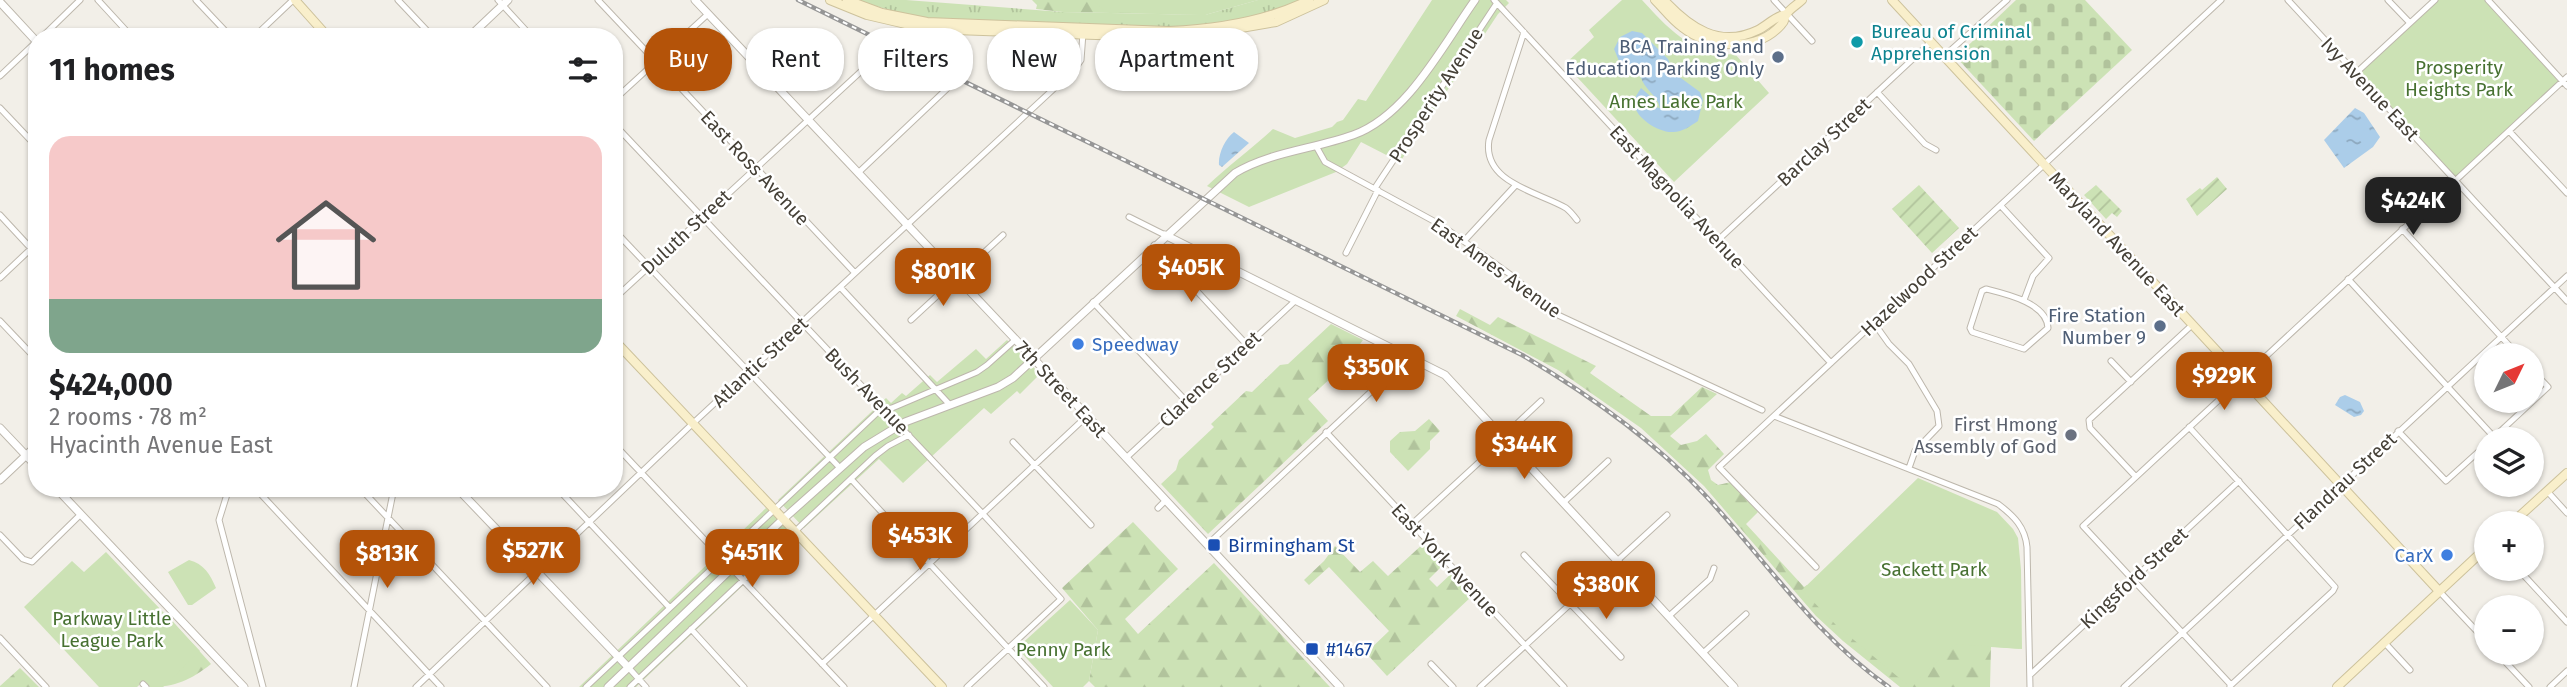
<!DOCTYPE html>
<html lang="en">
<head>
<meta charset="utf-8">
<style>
	:root { --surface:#fff; --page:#f2f2f2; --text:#202124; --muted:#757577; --line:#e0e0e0; --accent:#b45309 }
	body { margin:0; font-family:"Fira Sans",sans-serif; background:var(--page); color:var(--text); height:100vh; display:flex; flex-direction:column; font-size:26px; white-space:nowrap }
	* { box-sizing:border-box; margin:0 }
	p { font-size:23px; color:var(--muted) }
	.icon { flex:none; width:38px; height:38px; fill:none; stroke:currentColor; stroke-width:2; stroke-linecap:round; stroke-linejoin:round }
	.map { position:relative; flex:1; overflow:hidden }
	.side { position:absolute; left:28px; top:28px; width:595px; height:469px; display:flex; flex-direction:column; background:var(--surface); border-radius:28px; box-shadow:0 2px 5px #0004 }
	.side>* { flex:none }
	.banner { position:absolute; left:644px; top:28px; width:665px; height:63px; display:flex; gap:14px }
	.needle { width:46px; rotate:47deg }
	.controls { position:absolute; left:2474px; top:343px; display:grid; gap:14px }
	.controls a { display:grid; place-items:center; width:70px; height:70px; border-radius:50%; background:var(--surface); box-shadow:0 2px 5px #0004; font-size:35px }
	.price { position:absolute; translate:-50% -60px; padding:0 16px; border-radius:14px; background:var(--accent); color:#fff; font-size:23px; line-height:46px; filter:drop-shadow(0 2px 4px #0008) }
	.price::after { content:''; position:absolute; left:50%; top:42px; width:21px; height:16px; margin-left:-10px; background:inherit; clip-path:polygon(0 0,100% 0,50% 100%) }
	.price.current { background:#222; color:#fff }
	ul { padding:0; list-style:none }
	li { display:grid; align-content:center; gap:14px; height:371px; padding:0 21px }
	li+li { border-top:2px solid var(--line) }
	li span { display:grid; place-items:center; height:217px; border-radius:21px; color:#555 }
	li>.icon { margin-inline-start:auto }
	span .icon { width:126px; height:126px; fill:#fffc; stroke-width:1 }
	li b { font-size:30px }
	h2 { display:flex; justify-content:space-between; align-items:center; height:84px; padding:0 21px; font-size:30px }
	.tag { padding:0 24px; border-radius:28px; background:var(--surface); box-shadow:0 2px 5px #0004; font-size:24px; line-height:63px }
	.tag.current { background:var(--accent); color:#fff }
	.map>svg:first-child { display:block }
	.grass { fill:url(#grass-tufts) }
	.forest { fill:url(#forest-firs) }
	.cemetery { fill:url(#cemetery-stones) }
	.park { fill:#cce2b5 }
	.garden { fill:url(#garden-furrows) }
	.water { fill:url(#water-ripples) }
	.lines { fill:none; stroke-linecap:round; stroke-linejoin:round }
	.minor-casing { stroke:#bdb7ac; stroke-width:7 }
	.tertiary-casing { stroke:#bdb7ac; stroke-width:9 }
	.secondary-casing { stroke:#cdc29c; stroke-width:10 }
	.minor { stroke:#fff; stroke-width:5 }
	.tertiary { stroke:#fff; stroke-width:7 }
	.secondary { stroke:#f9efcb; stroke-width:8 }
	.rail-casing { stroke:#969696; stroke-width:4.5 }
	.rail { stroke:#fff; stroke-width:2; stroke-dasharray:5; stroke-linecap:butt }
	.culture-dot { fill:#0f9aa8; stroke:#fff; stroke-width:2.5 }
	.service-dot { fill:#5c6f8a; stroke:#fff; stroke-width:2.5 }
	.shop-dot { fill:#3f7fe0; stroke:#fff; stroke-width:2.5 }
	.worship-dot { fill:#6b7280; stroke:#fff; stroke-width:2.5 }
	.transit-dot { fill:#1a4fb4; stroke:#fff; stroke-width:2.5 }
	.labels { text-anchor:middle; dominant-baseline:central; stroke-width:5; stroke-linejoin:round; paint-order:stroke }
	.culture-label { font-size:19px; fill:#0d838f; stroke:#fff; text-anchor:start }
	.service-label { font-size:19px; fill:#4e5e75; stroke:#fff; text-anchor:end }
	.park-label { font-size:19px; fill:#477131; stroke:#fff }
	.street-label { font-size:19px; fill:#454037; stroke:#fff }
	.shop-label { font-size:19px; fill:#366cbe; stroke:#fff; text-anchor:start }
	.worship-label { font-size:19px; fill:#5b616d; stroke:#fff; text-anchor:end }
	.transit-label { font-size:19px; fill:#164399; stroke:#fff; text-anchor:start }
</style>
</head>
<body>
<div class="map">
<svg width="2567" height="687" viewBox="0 0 2567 687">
	<defs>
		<pattern id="grass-tufts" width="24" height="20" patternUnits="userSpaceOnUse" patternTransform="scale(1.75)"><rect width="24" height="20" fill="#cce2b5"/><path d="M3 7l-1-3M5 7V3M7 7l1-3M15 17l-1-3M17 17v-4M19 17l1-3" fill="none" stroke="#b1c39c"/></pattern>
		<pattern id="forest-firs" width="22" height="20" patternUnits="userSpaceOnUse" patternTransform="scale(1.75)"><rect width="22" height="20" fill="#cce2b5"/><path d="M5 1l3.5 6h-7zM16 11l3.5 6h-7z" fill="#b1c39c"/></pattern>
		<pattern id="cemetery-stones" width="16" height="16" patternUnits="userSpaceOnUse" patternTransform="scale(1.75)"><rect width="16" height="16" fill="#cce2b5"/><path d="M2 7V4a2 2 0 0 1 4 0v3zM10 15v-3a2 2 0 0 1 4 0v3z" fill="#b1c39c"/></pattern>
		<pattern id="garden-furrows" width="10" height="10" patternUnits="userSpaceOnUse" patternTransform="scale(1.75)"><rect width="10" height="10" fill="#cce2b5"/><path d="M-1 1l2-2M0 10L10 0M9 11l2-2" fill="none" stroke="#b1c39c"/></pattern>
		<pattern id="water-ripples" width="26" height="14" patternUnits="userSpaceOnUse" patternTransform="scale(1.75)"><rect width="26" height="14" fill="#abcde9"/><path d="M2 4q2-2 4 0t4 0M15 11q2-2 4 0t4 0" fill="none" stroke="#8da8be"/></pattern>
	</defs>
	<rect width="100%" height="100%" fill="#f2efe8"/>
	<path class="grass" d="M855,0H906L1063,12L1205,15L1258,0H1302C1262,15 1219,26 1176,28L943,20L911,16Z"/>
	<path class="forest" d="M1032,0H1258L1227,5L1205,15L1063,12L1036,9L1037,5Z
		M1460,309L1490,325L1498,317L1596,366L1590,373L1651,416H1671L1702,387L1717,394L1670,436L1681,445L1697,441L1706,434L1724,454L1708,470L1711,480L1718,485L1731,482L1758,512L1746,524L1804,587L1807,585L2022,649L1991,647L1990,687H1900L1843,641L1816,616L1704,486L1641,428L1558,370L1456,316Z
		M1331,324L1363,340L1345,365L1308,399L1328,421L1208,534L1161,484L1176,470L1179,460L1214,427L1211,424L1246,391L1252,392L1280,365L1288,364Z
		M1429,419L1440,431L1430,441V449L1408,471L1390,452V441L1400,432L1415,431Z
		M1133,522L1178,569L1125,619L1138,634L1214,563L1330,687H1095L1089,681L1098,630L1062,588Z
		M1424,543L1444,564L1429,579L1437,587L1452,573L1472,596L1387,676L1366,653L1389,631L1329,567L1309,585L1304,580L1324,561L1335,546L1360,572L1373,561L1388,576Z
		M163,614L167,615L211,664C191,680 175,687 150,687L140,676Z
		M20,668L39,687H0V686Z"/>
	<path class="cemetery" d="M2016,0H2085L2132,50L2034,141L1956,57Z"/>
	<path class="park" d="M1094,0H1258L1205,15L1105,12Z
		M1432,0H1506L1509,3L1498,14L1400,162L1361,142L1347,164L1336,172L1249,207L1207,186C1228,166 1251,149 1273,129L1295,138L1332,127L1337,122L1343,120L1358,99L1366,101Z
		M1622,0H1642C1668,28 1693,57 1735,54L1769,93L1674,182L1565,64L1594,37L1589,30Z
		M2435,0H2487L2560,83L2455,180L2356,73Z
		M1007,340L1040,374L1020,394L1017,391L991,414L984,408L903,483L879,459L804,528L778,500L886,398L891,403L902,393L906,396L930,375L937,382L976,349L986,359Z
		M1918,478L1997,512L2013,529L2018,538L2021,570L2022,649L1956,644L1910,687L1836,625L1802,590Z
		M766,508L794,537L636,687H579Z
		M106,552L200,651L163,687H152L145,680L137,687H99L24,607L72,561L84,572Z
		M189,560C204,564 210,574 216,588L192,605H188L168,572Z
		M1070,600L1098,630L1089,681L1083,687H1053L1017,648Z"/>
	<path class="garden" d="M2217,177L2227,189L2197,216L2186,199L2200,188L2202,190Z
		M1919,185L1959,228L1932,253L1892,209Z
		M2096,185L2122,211L2117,217L2112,213L2106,219L2084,195Z"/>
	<path class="water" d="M1632,31L1642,33L1668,59L1674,73L1700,92L1703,100L1698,121C1690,126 1683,132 1673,132C1659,133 1635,118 1634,103C1634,98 1638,93 1641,88L1656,101L1655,107L1660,108C1657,94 1644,90 1641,77L1619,61L1614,49L1620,37Z
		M2355,108L2364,113L2380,137L2373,147L2344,168L2324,140Z
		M1234,132L1249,143L1222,167L1219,165C1218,154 1225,139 1234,132Z
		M2345,395L2360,402L2364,411L2361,415L2354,417L2335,405L2340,397Z"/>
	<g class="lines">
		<defs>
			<path id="minor" d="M98,0L132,37
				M196,0L231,37
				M398,0L433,37
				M498,0L532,37
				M598,0L855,273
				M1494,0L1831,363
				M1774,0L1812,41
				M2288,0L2567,301
				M2388,0L2410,23
				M2488,0L2567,86
				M1524,32L1489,140C1482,183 1539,192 1566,208C1570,211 1574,216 1577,220
				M42,37L80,0
				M254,37L293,0
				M1943,57L2007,0
				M2356,73L2435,0
				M0,76L37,41
				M1877,92L1925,144L1936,150
				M614,100L708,14
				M0,108L37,147
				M614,124L982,513L1061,599L967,687
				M2509,131L2567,193
				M1316,146L1325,162L1441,225L1511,275L1558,315L1762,410
				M858,173L952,84
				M1375,188L1497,3
				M2001,206L2049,258L2033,276L2024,300
				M0,215L37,255
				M1129,217L1165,235
				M2402,229L2518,355
				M614,230L840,468
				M1464,241L1515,186
				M1717,241L1930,43
				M1154,245L1247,345
				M1346,253L1378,190
				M0,278L37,243
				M2348,279L2494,437
				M840,287L950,405
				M1986,289C2006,294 2047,303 2048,328L2024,349L1972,332L1970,328L1982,291Z
				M614,299L882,52
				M1093,302L1187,402
				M911,320L1003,235
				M0,321L37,360
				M1874,323L1889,344L1909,364L1937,411L1939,426L1915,451L1909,468
				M2111,361L2131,382
				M1774,416L1998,504C2014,516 2025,527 2027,547L2030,687
				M2189,427L2335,587L2333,591L2230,686
				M2398,431L2446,481L2487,444
				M1326,432L1564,687
				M2492,439L2548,387L2532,370
				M1013,442L1091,525
				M614,444L844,687
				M1126,458L1295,301
				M2136,477L2090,428L2089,420L2192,325
				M851,479L1044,687
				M229,488L219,520L263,687
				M255,488L441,687
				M360,488L547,687
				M557,488L669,607
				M2547,491L2567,513
				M1563,503L1608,461
				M1158,508L1165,501
				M1412,524L1500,443L1506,434L1541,401
				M0,535L23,559L32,562L81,514
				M1207,545L1408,357
				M1524,555L1621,657
				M1816,567L1719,467L2221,0
				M2518,569L2567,622
				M2439,591L2487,642
				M1669,616L1710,579L1714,568
				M691,629L744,687
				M0,638L46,687
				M2384,642L2410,670
				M1703,653L1746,614
				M2497,653L2529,687
				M822,664L1087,416
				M1431,664L1453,687
				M628,667L646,687
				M2030,675L2239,481
				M143,684L146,687
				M2231,685L2083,526L2567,77
				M354,687L394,488
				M416,687L689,427L1074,70L1081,60L1083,33
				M586,687L879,411L892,408L977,372L987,365L1016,339
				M630,687L875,456L888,446L909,435
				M1480,687L1667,515
				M2124,687L2567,276
				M2550,687L2567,671"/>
			<path id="tertiary" d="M695,0L1034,359L1340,687
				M0,2L37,42
				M469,37L508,0
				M1165,235L1445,375L1734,687
				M0,428L37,467
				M0,480L37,445
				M56,488L244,687
				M457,488L628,667
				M608,687L780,522L864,447L905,422L998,387L1013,378L1235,173C1270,152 1314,149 1353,135C1407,116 1443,45 1475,0"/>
			<path id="secondary" d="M295,0L328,37
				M830,0L867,15L927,29L1183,38L1276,22L1324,0
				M847,0L882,13L927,22L1169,31C1215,29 1267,21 1309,0
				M1655,0C1664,9 1672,20 1682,27C1709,48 1756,53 1781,25C1786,20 1783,21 1786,15C1789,9 1797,5 1802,0
				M1664,0C1689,27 1719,49 1758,30C1768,25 1775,16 1787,14
				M1892,0L2439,591
				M614,340L942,687
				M2512,523L2567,473
				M2337,687L2487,547"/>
		</defs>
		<use href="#minor" class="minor-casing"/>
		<use href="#tertiary" class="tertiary-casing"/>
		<use href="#secondary" class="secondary-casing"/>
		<use href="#minor" class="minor"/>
		<use href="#tertiary" class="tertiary"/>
		<use href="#secondary" class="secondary"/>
		<defs>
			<path id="rail" d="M798,0L1522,355C1588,394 1651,438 1704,494C1765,559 1814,635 1889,687"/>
		</defs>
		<use href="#rail" class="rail-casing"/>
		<use href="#rail" class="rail"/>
	</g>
	<circle class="culture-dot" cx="1857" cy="42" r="7"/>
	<g class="service-dot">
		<circle cx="1778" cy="57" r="7"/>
		<circle cx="2160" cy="326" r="7"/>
	</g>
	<g class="shop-dot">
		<circle cx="1078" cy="344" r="7"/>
		<circle cx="2447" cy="555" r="7"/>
	</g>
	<circle class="worship-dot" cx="2071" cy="435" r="7"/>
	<g class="transit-dot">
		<rect x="1207" y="538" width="14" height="14" rx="3.5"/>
		<rect x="1305" y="642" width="14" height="14" rx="3.5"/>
	</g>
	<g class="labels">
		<g class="culture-label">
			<text x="1871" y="31">Bureau of Criminal<tspan x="1871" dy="22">Apprehension</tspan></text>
		</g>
		<g class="service-label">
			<text x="1764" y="46">BCA Training and<tspan x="1764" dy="22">Education Parking Only</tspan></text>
			<text x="2146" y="315">Fire Station<tspan x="2146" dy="22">Number 9</tspan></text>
		</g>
		<g class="park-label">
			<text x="2459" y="67">Prosperity<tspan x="2459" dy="22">Heights Park</tspan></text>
			<text x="1676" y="101">Ames Lake Park</text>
			<text x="1934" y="569">Sackett Park</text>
			<text x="112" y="618">Parkway Little<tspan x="112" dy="22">League Park</tspan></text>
			<text x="1063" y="649">Penny Park</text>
		</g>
		<g class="street-label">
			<text transform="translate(2370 89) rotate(47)">Ivy Avenue East</text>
			<text transform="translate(1436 95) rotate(-57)">Prosperity Avenue</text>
			<text transform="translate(1824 142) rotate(-43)">Barclay Street</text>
			<text transform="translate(755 168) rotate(47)">East Ross Avenue</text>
			<text transform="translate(1677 197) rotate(47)">East Magnolia Avenue</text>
			<text transform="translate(686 232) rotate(-43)">Duluth Street</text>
			<text transform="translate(2117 244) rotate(47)">Maryland Avenue East</text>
			<text transform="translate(1496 268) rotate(36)">East Ames Avenue</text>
			<text transform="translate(1919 281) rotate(-43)">Hazelwood Street</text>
			<text transform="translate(760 362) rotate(-43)">Atlantic Street</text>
			<text transform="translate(1210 379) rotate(-43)">Clarence Street</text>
			<text transform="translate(1061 389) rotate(47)">7th Street East</text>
			<text transform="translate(867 391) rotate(46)">Bush Avenue</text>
			<text transform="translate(2345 481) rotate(-43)">Flandrau Street</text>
			<text transform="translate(1445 560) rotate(47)">East York Avenue</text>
			<text transform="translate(2134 578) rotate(-43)">Kingsford Street</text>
		</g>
		<g class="shop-label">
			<text x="1092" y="344">Speedway</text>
			<text x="2433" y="555" text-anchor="end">CarX</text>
		</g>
		<g class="worship-label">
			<text x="2057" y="424">First Hmong<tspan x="2057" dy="22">Assembly of God</tspan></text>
		</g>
		<g class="transit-label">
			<text x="1228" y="545">Birmingham St</text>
			<text x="1326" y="649">#1467</text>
		</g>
	</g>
</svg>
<div class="controls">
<a><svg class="needle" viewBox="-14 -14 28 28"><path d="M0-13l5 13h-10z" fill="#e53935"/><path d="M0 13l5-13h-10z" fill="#757577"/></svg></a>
<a><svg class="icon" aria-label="layers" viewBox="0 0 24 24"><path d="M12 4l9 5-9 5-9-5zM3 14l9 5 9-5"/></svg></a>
<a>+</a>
<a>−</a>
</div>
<b class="price current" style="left:2413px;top:237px">$424K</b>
<b class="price" style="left:1191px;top:304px">$405K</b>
<b class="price" style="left:943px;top:308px">$801K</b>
<b class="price" style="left:1376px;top:404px">$350K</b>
<b class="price" style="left:2224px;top:412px">$929K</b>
<b class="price" style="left:1524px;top:481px">$344K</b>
<b class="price" style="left:920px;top:572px">$453K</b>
<b class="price" style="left:533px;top:587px">$527K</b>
<b class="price" style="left:752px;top:589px">$451K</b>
<b class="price" style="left:387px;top:590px">$813K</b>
<b class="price" style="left:1606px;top:621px">$380K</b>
<div class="banner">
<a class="tag current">Buy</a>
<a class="tag">Rent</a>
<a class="tag">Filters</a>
<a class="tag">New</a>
<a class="tag">Apartment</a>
</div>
<section class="side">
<h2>11 homes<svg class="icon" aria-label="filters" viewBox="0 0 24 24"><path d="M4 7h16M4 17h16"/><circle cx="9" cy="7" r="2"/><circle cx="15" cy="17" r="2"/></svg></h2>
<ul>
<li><span style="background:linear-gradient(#f6c9c9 75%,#7fa58c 0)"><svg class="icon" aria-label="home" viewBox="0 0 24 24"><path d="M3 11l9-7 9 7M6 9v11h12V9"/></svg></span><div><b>$424,000</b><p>2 rooms · 78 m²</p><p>Hyacinth Avenue East</p></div></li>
</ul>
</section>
</div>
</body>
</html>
